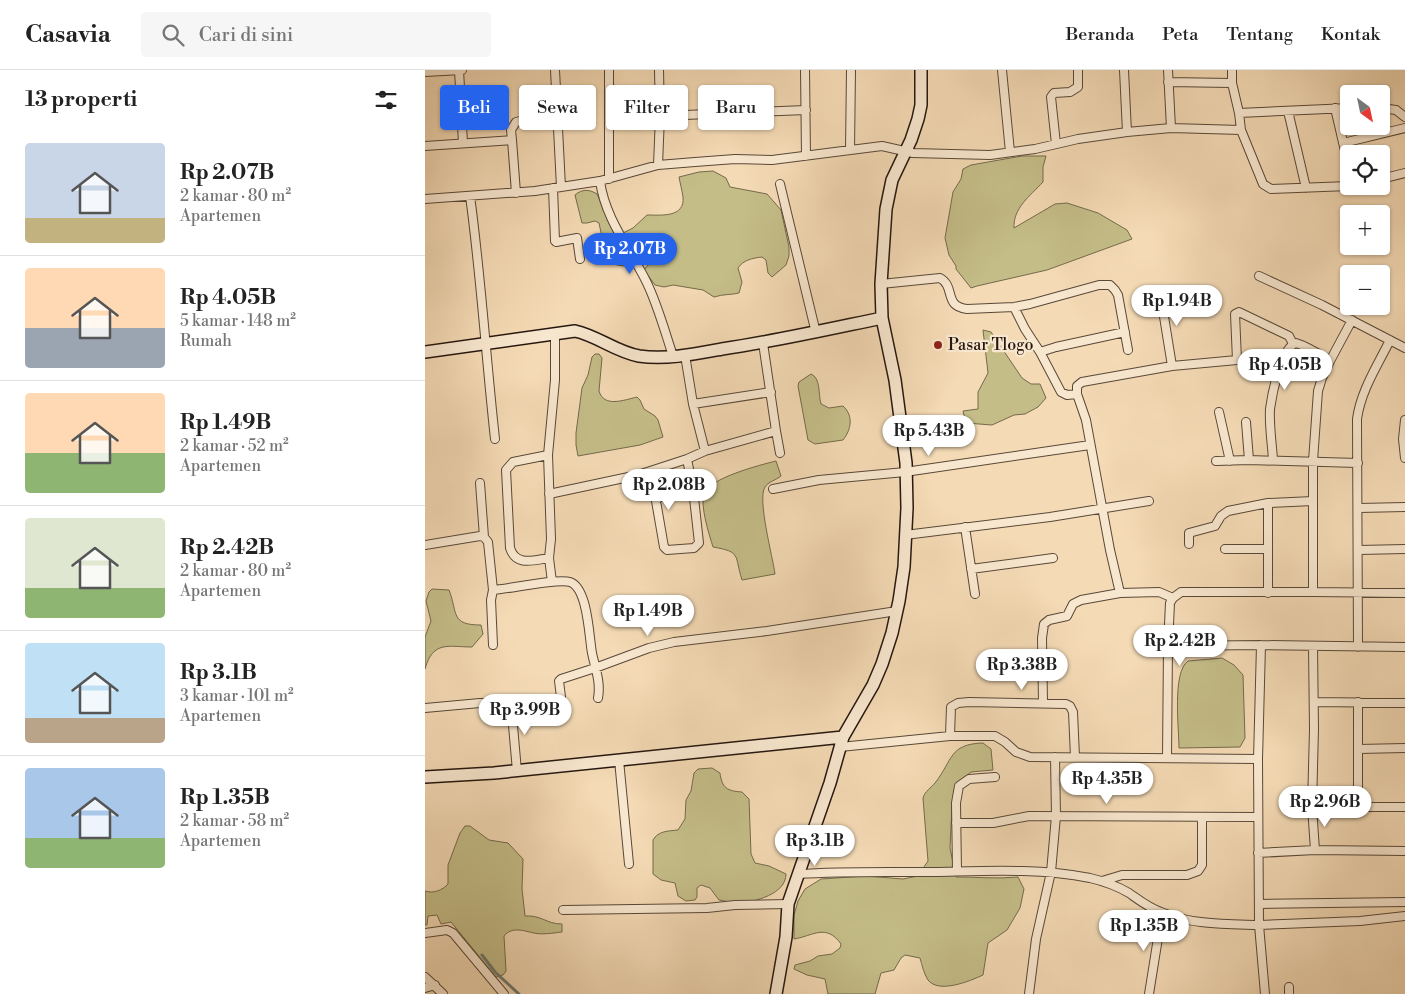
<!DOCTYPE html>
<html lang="id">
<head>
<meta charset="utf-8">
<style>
	:root { --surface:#fff; --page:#f6f6f6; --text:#222; --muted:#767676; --line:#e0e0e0; --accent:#2563eb }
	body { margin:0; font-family:"Libre Bodoni",serif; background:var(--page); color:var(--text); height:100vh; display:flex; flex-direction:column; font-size:19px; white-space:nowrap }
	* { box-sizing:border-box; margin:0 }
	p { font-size:16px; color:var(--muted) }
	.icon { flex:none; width:28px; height:28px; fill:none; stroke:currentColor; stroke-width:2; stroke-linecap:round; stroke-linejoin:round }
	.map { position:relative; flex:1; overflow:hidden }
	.details { display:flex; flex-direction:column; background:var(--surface); width:425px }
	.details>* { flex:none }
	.guide { position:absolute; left:15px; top:15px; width:475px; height:45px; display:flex; gap:10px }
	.needle { width:32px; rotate:147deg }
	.controls { position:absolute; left:915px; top:15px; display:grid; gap:10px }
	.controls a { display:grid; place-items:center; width:50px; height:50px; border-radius:5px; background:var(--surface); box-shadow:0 1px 4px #0004; font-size:25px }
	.price { position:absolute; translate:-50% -42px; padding:0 11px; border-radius:18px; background:#fff; color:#222; font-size:16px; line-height:32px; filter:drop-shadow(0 1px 2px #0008) }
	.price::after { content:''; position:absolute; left:50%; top:30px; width:15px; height:11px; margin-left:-8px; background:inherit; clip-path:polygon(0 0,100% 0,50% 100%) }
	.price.selected { background:var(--accent); color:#fff }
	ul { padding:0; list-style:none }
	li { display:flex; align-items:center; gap:15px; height:125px; padding:0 25px }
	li+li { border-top:1px solid var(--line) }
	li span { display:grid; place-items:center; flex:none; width:140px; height:100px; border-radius:5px; color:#555 }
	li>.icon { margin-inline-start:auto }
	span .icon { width:60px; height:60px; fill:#fffc; stroke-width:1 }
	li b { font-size:21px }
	h2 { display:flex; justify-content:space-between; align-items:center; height:60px; padding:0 25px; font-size:21px }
	.pill { padding:0 18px; border-radius:5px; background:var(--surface); box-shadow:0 1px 4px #0004; font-size:18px; line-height:45px }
	.pill.selected { background:var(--accent); color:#fff }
	header { display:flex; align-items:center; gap:30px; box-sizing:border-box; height:70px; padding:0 25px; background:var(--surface); border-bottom:1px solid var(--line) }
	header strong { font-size:24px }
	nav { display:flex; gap:28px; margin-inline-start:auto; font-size:18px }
	.search { width:350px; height:45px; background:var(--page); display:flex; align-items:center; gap:12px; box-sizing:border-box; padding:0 18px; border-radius:5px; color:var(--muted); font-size:19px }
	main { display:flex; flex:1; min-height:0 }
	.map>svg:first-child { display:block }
	.green { fill:#c4bd88; stroke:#746a4c }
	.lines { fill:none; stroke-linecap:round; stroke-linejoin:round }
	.stream { stroke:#6c7971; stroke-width:3 }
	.street-casing { stroke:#594838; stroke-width:10 }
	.secondary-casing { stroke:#25170f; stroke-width:14 }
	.street { stroke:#f8e7cf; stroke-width:8 }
	.secondary { stroke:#f8e7cf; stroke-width:11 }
	.poi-dot { fill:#8f2418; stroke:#f8e7cf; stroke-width:2 }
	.labels { text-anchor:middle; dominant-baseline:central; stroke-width:4.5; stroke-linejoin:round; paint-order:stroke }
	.poi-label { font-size:16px; fill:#25170f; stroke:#f8e7cf; text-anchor:start }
</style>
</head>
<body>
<header>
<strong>Casavia</strong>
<div class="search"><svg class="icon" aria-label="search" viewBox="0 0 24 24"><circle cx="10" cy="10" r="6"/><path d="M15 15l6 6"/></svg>Cari di sini</div>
<nav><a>Beranda</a><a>Peta</a><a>Tentang</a><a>Kontak</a></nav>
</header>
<main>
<section class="details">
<h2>13 properti<svg class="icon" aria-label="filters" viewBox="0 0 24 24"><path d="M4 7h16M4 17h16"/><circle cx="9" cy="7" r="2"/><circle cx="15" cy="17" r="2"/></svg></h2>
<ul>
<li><span style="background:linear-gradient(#c9d6e8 75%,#c2b280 0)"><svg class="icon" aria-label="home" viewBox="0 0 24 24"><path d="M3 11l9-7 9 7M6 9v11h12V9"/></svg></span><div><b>Rp 2.07B</b><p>2 kamar · 80 m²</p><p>Apartemen</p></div></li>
<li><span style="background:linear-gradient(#ffd9b3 60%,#9aa5b1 0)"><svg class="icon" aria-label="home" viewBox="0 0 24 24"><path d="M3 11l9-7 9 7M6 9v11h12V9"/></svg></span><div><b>Rp 4.05B</b><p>5 kamar · 148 m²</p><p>Rumah</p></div></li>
<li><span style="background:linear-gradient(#ffd9b3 60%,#8fb573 0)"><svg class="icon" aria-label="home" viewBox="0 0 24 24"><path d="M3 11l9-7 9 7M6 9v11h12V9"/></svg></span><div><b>Rp 1.49B</b><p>2 kamar · 52 m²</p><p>Apartemen</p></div></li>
<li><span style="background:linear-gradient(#dfe7d0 70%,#8fb573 0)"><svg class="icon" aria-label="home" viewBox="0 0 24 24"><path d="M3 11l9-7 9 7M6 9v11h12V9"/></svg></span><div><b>Rp 2.42B</b><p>2 kamar · 80 m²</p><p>Apartemen</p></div></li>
<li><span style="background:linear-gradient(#bfe0f5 75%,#b9a48a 0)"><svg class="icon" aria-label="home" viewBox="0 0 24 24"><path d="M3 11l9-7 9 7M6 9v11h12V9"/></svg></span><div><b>Rp 3.1B</b><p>3 kamar · 101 m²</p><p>Apartemen</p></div></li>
<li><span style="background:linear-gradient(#a9c7e8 70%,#8fb573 0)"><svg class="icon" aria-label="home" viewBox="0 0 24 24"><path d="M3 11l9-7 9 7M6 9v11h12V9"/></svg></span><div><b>Rp 1.35B</b><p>2 kamar · 58 m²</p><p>Apartemen</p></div></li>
</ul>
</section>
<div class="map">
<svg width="980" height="924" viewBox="0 0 980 924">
	<rect width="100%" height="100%" fill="#f4dab5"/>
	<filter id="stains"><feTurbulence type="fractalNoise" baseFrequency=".004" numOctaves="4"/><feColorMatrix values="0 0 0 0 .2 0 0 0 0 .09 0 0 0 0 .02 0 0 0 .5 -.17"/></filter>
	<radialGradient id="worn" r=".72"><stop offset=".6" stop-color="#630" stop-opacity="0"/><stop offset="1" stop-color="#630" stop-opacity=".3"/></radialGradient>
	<path class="green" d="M597,86H621L618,97V112C605,126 588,138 589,158L630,134L642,133L673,143L702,160L707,169L622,200L552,216L546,218L531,199V196L524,185L520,168L528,122L536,109L538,99L546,95Z
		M288,101L301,108L305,117L342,124L356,140L364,177V186L361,195L347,207L343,203L341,190L337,187C328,188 318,190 313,198L317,212L314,223C306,225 298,224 289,227L278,220L248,215L239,217L230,215L219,200C225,190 238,188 244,178L237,168L210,179L206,192L198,196L187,194L178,172L174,153L170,151L162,153H157L150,125C157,119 164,119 172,124L187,156L198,163L208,158L222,145C236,145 260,148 258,127C257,120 255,113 254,107L274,102Z
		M558,260L566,262L597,308L606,314H615L621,328L613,337L600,344L589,345L567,355L541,353L538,341L553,339V322L563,303Z
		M170,284H174L177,288L174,321C179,338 199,330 212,327L215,330L219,339L230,346L233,350L238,367L215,375L153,386L151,375V363L157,318L163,305L167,287Z
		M386,304C396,308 393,324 396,334L404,338L418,336C429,346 426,360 418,370L390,374L383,370L373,316L374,312Z
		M351,391L356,406C351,410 343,412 340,417C332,429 348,488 350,504L317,510C309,485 317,482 288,477C284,464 275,436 279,424C284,408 335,395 351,391Z
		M7,519L24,520C33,543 25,555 56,555L58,564L47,577C24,577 8,570 0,599V567L6,551L1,531L4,522Z
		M797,588L809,595L818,605L820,668L815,677L754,678C754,659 747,602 763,591Z
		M558,673L566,679L568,700L546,702L532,714L527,736L525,778L531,807C552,807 572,809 593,807L599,819L595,838L582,860L563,873L558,905C545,911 514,924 503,910C499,904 497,895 495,888L480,885L476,888L469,900L456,903L450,924H403L400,909L382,905L369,899L370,895L385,891L393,886L407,884L415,878L416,874C401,853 388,866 369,869V845L373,831L380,819L396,809L441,806L478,809L493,806L503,791L498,728C500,721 506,718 510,713C528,690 524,674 558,673Z
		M287,698L295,703C297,718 302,721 317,722L324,729L326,784L330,793L344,796L361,804C361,824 330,832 314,833C307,833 300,831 294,830L285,818L276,815L272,818V827L270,830L261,831L253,826L250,813L236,810L228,804V770C233,761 243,761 253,760L260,749L261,730L266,721L269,703L273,699Z
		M40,756H45L64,770L83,773L98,789L97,819L100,846C117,845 121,854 137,854V862C128,863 117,865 109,863C99,861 87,856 79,866L81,901L78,905L71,907L26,852L16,854L12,845L3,846L2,855H0V821C8,824 18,820 23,814V795L35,763Z"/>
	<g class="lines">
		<path class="stream" d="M57,885L70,902L94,924"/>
		<defs>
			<path id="street" d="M34,0L38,73
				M130,0L136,117
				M184,0V109
				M380,0L381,86
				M577,0L585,82
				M699,0L702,62
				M743,0L746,58
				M807,0V13L814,43L816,60L838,114L846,119L924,116
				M0,2L37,0
				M743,12L807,13
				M910,38L924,98
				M956,38L971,40L980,47
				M863,41L881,118
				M814,43L924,38
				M235,46L381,40
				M87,70L86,60L91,52L108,48L132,47
				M918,73L980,58
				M631,74L626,27L629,23L645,22L653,17V0
				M0,76L87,70L91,123
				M425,80L426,0
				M233,95L235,46L234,0
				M956,109L980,103
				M175,111C180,149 206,180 222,213C233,236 240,262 248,286
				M355,114L391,263
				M128,118L130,171L131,172L152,168L155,189
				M45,126C56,206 61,288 70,369
				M0,129L110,121L175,111L233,95L270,92L310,89L347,90L457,76L488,83L565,85L610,79L653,69L702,62L746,58L816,60
				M834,206L897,235L980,278
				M456,214L515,208C531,217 518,236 542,239L589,237L605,234L674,215H685L690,220L693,225L703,280
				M735,222L747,296
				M589,237L600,259L615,282L631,277L700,262
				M927,250L905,291L897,308L893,321L888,391V522L980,523
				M615,282L636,322L642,325L652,324L661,350L685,480L695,523L734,522L748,528
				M260,285L268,334L280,381
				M652,324V316L657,312L747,296L812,290L810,244L814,242L864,266L868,274
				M268,334L346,322
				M794,342L805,391
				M980,350L978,369L980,388
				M821,352L824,390L933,393
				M351,361L355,383
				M123,385L88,392L81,400L85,478C91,497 109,490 124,488L126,469L123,385L130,310V263
				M262,389L268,419L274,473L269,478L242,480L239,477L231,431L234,427L268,419
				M848,390C847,373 844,356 845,339C847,324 856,278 871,273C884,277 894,284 905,291
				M791,391L824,390
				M55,413L59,467
				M348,419L394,410L480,402L665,375
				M124,424L213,405L262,389L280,381L351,361L338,273
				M843,433V523
				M934,438L980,437
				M540,457L550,524
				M480,465L625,447L724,431
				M764,474V463L790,456L796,446L803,441L843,433L888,431
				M0,475L55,466L59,467L63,472L68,520C84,519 133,508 145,512C163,518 164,567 167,583C170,598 176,612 173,628
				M800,479H843
				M934,480L980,479
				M124,488L127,512
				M546,499L628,488
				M68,520L66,530L68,575
				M743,576L745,533L748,528L756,522H888
				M888,576L889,659L887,737H980
				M933,577L932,349C936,320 953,295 965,270
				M889,632L980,633
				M86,633L92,701
				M618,633L617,568L619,554L624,550L642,546L648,534L656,530L695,523
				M0,638L55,633H128L136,627L134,611L136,609L170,598L224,578L249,572L342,561L472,541
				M525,666L526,637L533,633L544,632L641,634L645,636L648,642L650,687
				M415,677L525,666H570L580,672L591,682L605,687L833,689
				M933,679L980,678
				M742,688L743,576L836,575L980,577
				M194,690L204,794
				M887,737L890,780
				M933,737V632
				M531,753H568L604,746L833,747
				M833,783L890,780L980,781
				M532,801L531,733L534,716L544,709L570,707
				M373,804C419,801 464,802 510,802C562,801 613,798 665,808C678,811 692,816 704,823C714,830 724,838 736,842C766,855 802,854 834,855L833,689L836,575
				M677,811L697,805H762L773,801L777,795V747
				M834,834L980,832
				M138,840L282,838L310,835L363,834
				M0,863L22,860L28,863L79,924
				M0,907L18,924
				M864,917V924
				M0,918L10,915
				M604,924L611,869L626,802L631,746L630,687
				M724,924L737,843
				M840,924L834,855L935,851L980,846"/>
			<path id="secondary" d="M0,282L150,261C173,266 191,282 214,286C241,290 270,284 297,279C351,271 404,259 457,248
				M0,707L69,703L418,667
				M351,924L361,867L363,834L405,713L418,667L448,615L457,594L467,563L474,531L479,497L482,438L481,393L470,310L457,248L456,214L461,139L467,110L486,70L493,49L496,35V0"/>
		</defs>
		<use href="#street" class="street-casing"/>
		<use href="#secondary" class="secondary-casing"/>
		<use href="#street" class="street"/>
		<use href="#secondary" class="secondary"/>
	</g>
	<circle class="poi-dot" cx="513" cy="275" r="5"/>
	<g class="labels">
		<g class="poi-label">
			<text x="523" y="275">Pasar Tlogo</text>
		</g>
	</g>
	<rect width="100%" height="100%" filter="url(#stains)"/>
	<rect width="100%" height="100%" fill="url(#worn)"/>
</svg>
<div class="controls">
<a><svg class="needle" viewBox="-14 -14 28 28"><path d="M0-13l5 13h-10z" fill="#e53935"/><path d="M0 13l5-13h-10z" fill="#767676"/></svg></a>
<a><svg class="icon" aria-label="locate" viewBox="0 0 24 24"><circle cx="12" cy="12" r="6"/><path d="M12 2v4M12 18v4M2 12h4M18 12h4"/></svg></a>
<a>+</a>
<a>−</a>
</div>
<b class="price selected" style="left:205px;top:205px">Rp 2.07B</b>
<b class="price" style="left:752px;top:257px">Rp 1.94B</b>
<b class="price" style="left:860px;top:321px">Rp 4.05B</b>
<b class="price" style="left:504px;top:387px">Rp 5.43B</b>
<b class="price" style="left:244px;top:441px">Rp 2.08B</b>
<b class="price" style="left:223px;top:567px">Rp 1.49B</b>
<b class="price" style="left:755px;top:597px">Rp 2.42B</b>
<b class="price" style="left:597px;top:621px">Rp 3.38B</b>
<b class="price" style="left:100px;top:666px">Rp 3.99B</b>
<b class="price" style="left:682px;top:735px">Rp 4.35B</b>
<b class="price" style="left:900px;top:758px">Rp 2.96B</b>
<b class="price" style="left:390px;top:797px">Rp 3.1B</b>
<b class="price" style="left:719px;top:882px">Rp 1.35B</b>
<div class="guide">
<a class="pill selected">Beli</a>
<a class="pill">Sewa</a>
<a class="pill">Filter</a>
<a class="pill">Baru</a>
</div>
</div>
</main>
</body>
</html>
